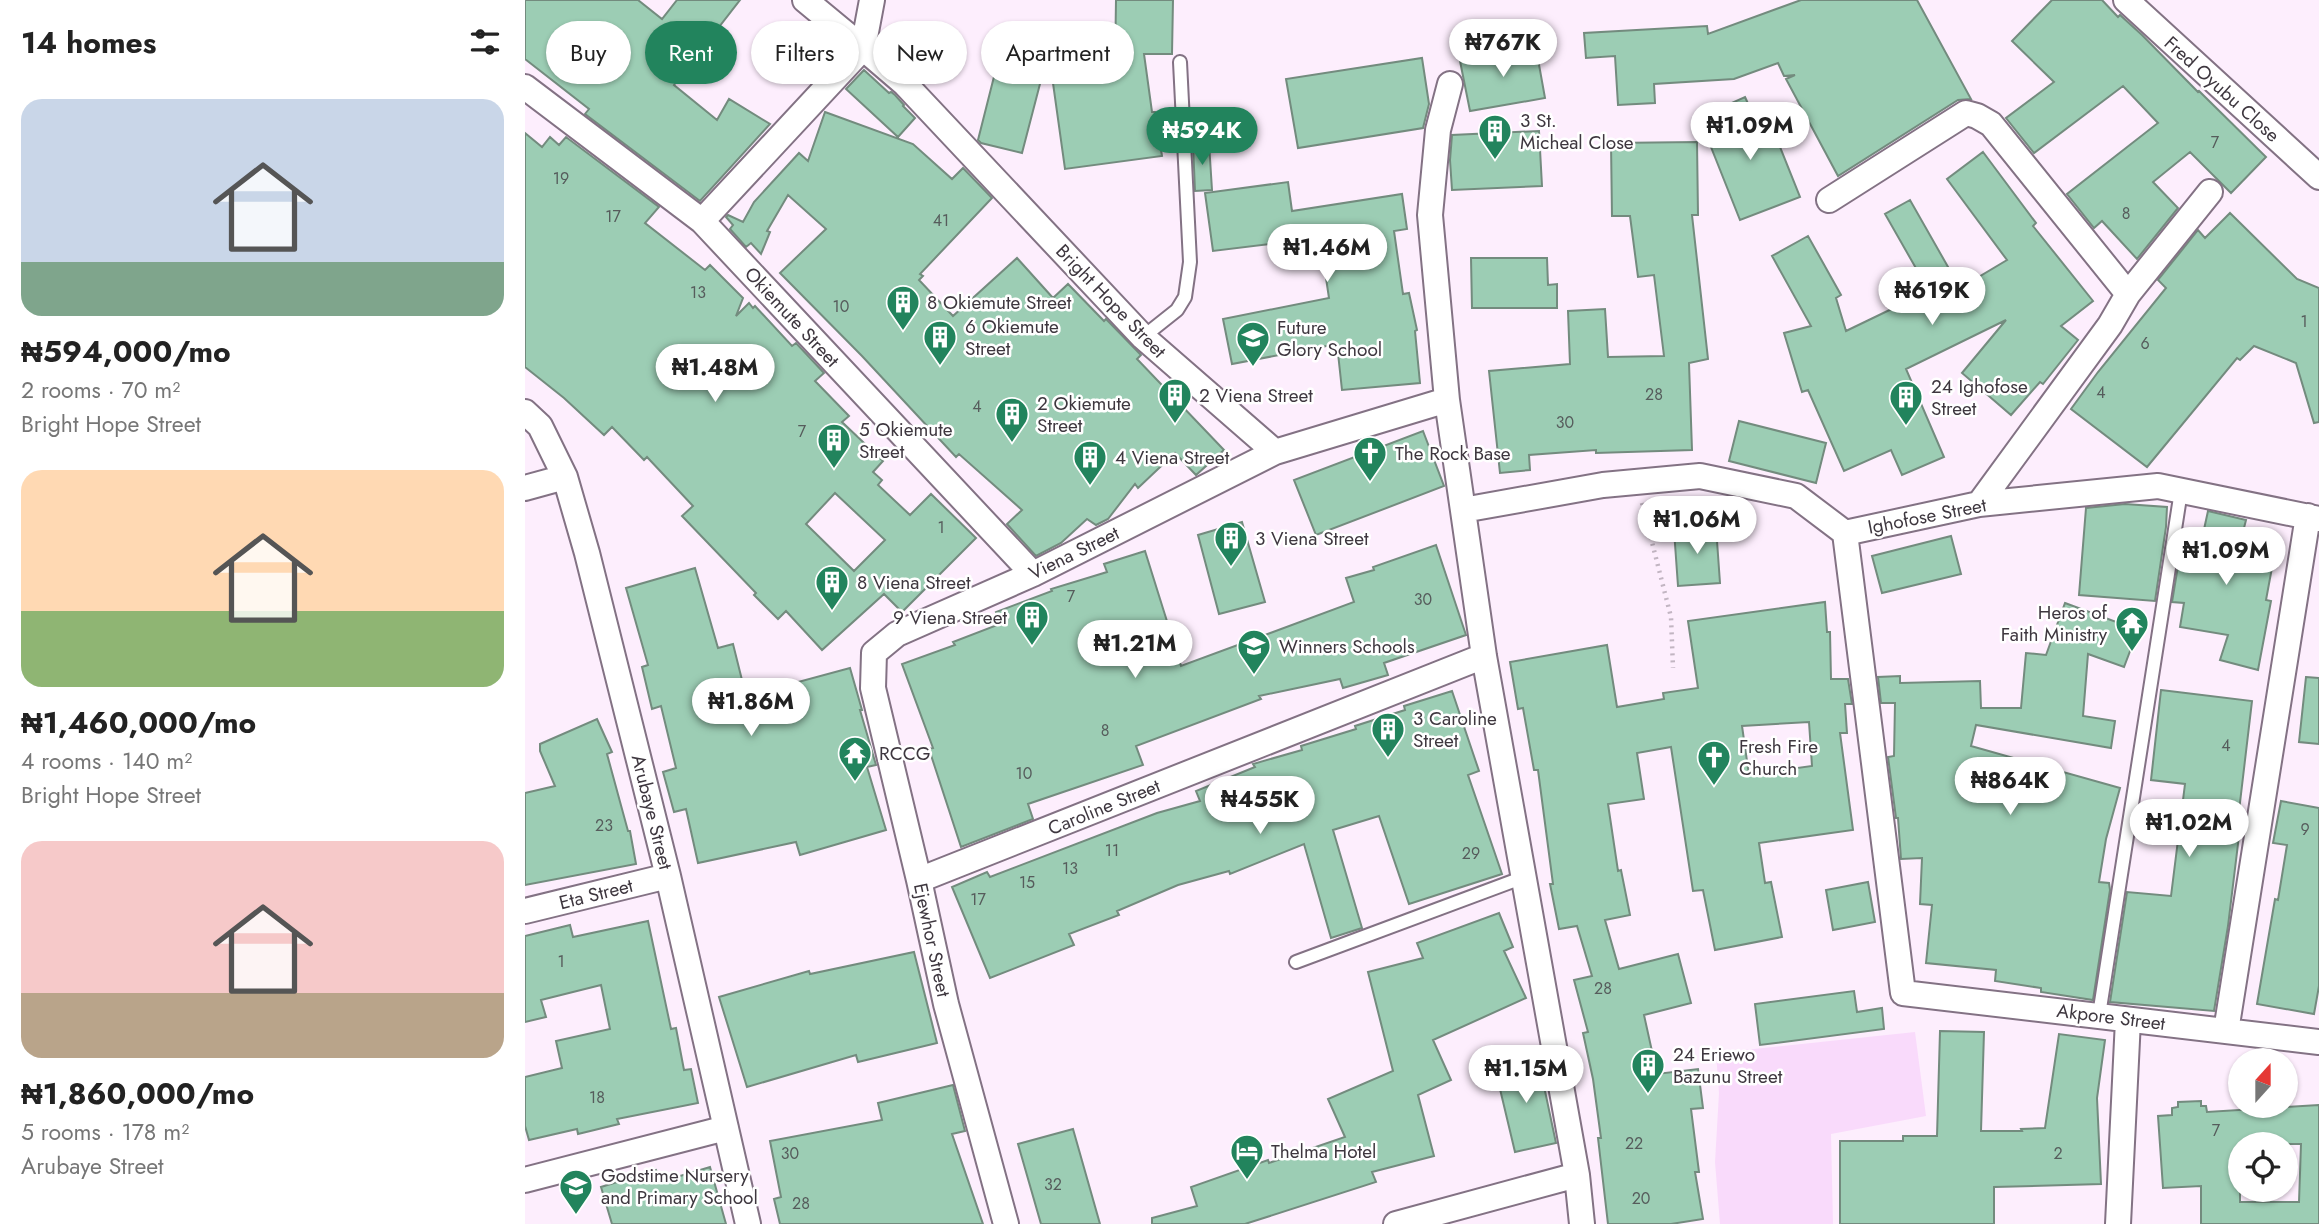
<!DOCTYPE html>
<html lang="en">
<head>
<meta charset="utf-8">
<style>
	:root { --surface:#fff; --page:#f6f6f6; --text:#222; --muted:#767676; --accent:#22845d }
	body { margin:0; font-family:Jost,sans-serif; background:var(--page); color:var(--text); height:100vh; display:flex; flex-direction:column; font-size:26px; white-space:nowrap }
	* { box-sizing:border-box; margin:0 }
	p { font-size:23px; color:var(--muted) }
	.icon { flex:none; width:38px; height:38px; fill:none; stroke:currentColor; stroke-width:2; stroke-linecap:round; stroke-linejoin:round }
	.map { position:relative; flex:1; overflow:hidden }
	.details { display:flex; flex-direction:column; background:var(--surface); width:525px }
	.details>* { flex:none }
	.top-card { position:absolute; left:21px; top:21px; width:665px; height:63px; display:flex; gap:14px }
	.needle { width:46px; rotate:21deg }
	.tools { position:absolute; left:1703px; top:1048px; display:grid; gap:14px }
	.tools a { display:grid; place-items:center; width:70px; height:70px; border-radius:50%; background:var(--surface); box-shadow:0 2px 5px #0004; font-size:35px }
	.price { position:absolute; translate:-50% -60px; padding:0 16px; border-radius:24px; background:#fff; color:#222; font-size:23px; line-height:46px; filter:drop-shadow(0 2px 4px #0008) }
	.price::after { content:''; position:absolute; left:50%; top:42px; width:21px; height:16px; margin-left:-10px; background:inherit; clip-path:polygon(0 0,100% 0,50% 100%) }
	.price.on { background:var(--accent); color:#fff }
	ul { padding:0; list-style:none }
	li { display:grid; align-content:center; gap:14px; height:371px; padding:0 21px }
	li span { display:grid; place-items:center; height:217px; border-radius:21px; color:#555 }
	li>.icon { margin-inline-start:auto }
	span .icon { width:126px; height:126px; fill:#fffc; stroke-width:1 }
	li b { font-size:30px }
	h2 { display:flex; justify-content:space-between; align-items:center; height:84px; padding:0 21px; font-size:30px }
	.pill { padding:0 24px; border-radius:32px; background:var(--surface); box-shadow:0 2px 5px #0004; font-size:24px; line-height:63px }
	.pill.on { background:var(--accent); color:#fff }
	main { display:flex; flex:1; min-height:0 }
	.map>svg:first-child { display:block }
	.green { fill:#f9dafb }
	.building { fill:#9ccdb4; stroke:#738b7e; stroke-width:2; fill-rule:evenodd }
	.lines { fill:none; stroke-linecap:round; stroke-linejoin:round }
	.service-casing { stroke:#837284; stroke-width:16 }
	.minor-casing { stroke:#837284; stroke-width:28 }
	.path { stroke:#c2b5c2; stroke-width:4.5; stroke-dasharray:2 5; stroke-linecap:butt }
	.service { stroke:#fff; stroke-width:12 }
	.minor { stroke:#fff; stroke-width:24 }
	.labels { text-anchor:middle; dominant-baseline:central; stroke-width:5; stroke-linejoin:round; paint-order:stroke }
	.number-label { font-size:16px; fill:#565c5c }
	.street-label { font-size:19px; fill:#3e373f; stroke:#fff }
	.poi-label { font-size:19px; fill:#3e373f; stroke:#fff; text-anchor:start }
</style>
</head>
<body>
<main>
<section class="details">
<h2>14 homes<svg class="icon" aria-label="filters" viewBox="0 0 24 24"><path d="M4 7h16M4 17h16"/><circle cx="9" cy="7" r="2"/><circle cx="15" cy="17" r="2"/></svg></h2>
<ul>
<li><span style="background:linear-gradient(#c9d6e8 75%,#7fa58c 0)"><svg class="icon" aria-label="home" viewBox="0 0 24 24"><path d="M3 11l9-7 9 7M6 9v11h12V9"/></svg></span><div><b>₦594,000/mo</b><p>2 rooms · 70 m²</p><p>Bright Hope Street</p></div></li>
<li><span style="background:linear-gradient(#ffd9b3 65%,#8fb573 0)"><svg class="icon" aria-label="home" viewBox="0 0 24 24"><path d="M3 11l9-7 9 7M6 9v11h12V9"/></svg></span><div><b>₦1,460,000/mo</b><p>4 rooms · 140 m²</p><p>Bright Hope Street</p></div></li>
<li><span style="background:linear-gradient(#f6c9c9 70%,#b9a48a 0)"><svg class="icon" aria-label="home" viewBox="0 0 24 24"><path d="M3 11l9-7 9 7M6 9v11h12V9"/></svg></span><div><b>₦1,860,000/mo</b><p>5 rooms · 178 m²</p><p>Arubaye Street</p></div></li>
</ul>
</section>
<div class="map">
<svg width="1794" height="1224" viewBox="0 0 1794 1224">
	<rect width="100%" height="100%" fill="#fdeefd"/>
	<path class="green" d="M1390,1032L1401,1116L1306,1134L1308,1224H1195L1190,1162L1194,1093L1191,1053Z"/>
	<path class="building" d="M0,0H113L137,19L152,0H215L149,85L192,120L204,99L245,124L175,201L60,114L64,109L0,59Z
		M591,0H648L647,54H619L627,112H630L637,156L540,169L527,76L590,67Z
		M1276,0H1392L1446,99L1433,100L1313,176L1261,79L1270,75L1259,76L1253,63L1209,79L1129,84L1130,103L1093,105L1090,56L1061,58L1059,33L1182,26L1183,34Z
		M1527,0H1577L1593,17L1595,15L1617,35L1673,92L1674,91L1741,157L1706,193L1665,152L1628,182L1653,208L1612,259L1577,221L1569,228L1542,194L1633,123L1598,86L1509,153L1481,118L1529,82L1487,41Z
		M477,45L522,57L497,153L456,143L453,140Z
		M1011,48L1020,98L945,111L935,61Z
		M897,58L904,104L898,128L773,148L761,79Z
		M339,70L364,93L366,92L370,95L379,105L378,106L390,118L373,137L321,89Z
		M1220,97L1240,141L1251,137L1275,197L1215,220L1184,142H1194L1182,114Z
		M300,112L388,144L427,179L438,168L467,198L395,274L398,276L394,280L428,316L492,258L528,298L543,284L579,321L581,319L616,355L612,359L699,450L671,475L650,453L613,488L610,484L583,519L571,525L562,519L536,543L511,556L482,524L497,510L434,454L431,457L337,356L255,273L301,229L263,195L242,231L245,232L236,254L226,243L221,247L205,229L208,225L201,217L203,215L218,222L229,202L274,153L283,161Z
		M1014,131L1017,186L927,190L925,160L927,135Z
		M0,133L17,147L25,137L34,145L41,137L134,207L120,223L180,270L185,265L218,298L211,316L224,303L228,308L230,306L267,346L271,343L299,373L290,381L324,416L317,422L358,461L348,472L357,480L353,485L385,515L406,494L451,538L377,612L359,594L297,650L261,611L253,619L229,595L231,593L157,516L168,506L122,457L119,460L87,427L79,435L39,398L0,367ZM310,493L360,540L329,571L281,524Z
		M1172,142L1173,215H1167L1183,359L1164,363L1167,450L1071,453V450L1004,455L1005,470L975,473L964,371L1045,364L1043,311L1080,309L1083,357L1139,356L1129,275L1113,277L1105,216H1087L1086,143Z
		M684,143L687,190L670,191L668,144Z
		M1458,152L1511,223L1508,226L1568,301L1536,326L1553,340L1518,384L1515,382L1486,415L1437,373L1481,320L1381,369L1419,457L1377,475L1366,450L1319,471L1283,390L1277,392L1259,333L1286,326L1247,256L1283,236L1316,295L1311,298L1321,331L1404,291L1360,214L1385,200L1435,288L1482,260L1422,179Z
		M763,182L767,211L877,194L882,229L869,231L878,294L884,293L892,330L890,331L895,383L817,390L812,344L707,364L698,319L804,298L795,238L688,251L680,193Z
		M1705,213L1772,279L1794,288V422L1789,423L1771,363L1729,346L1715,360L1712,358L1622,467L1546,409L1573,372L1641,288L1633,280L1673,230L1680,238Z
		M946,258H1022L1023,285L1032,284V308H947Z
		M1214,421L1301,443L1291,483L1204,461Z
		M898,431L919,486L791,535L769,480Z
		M1600,504L1642,507L1641,527L1630,601L1554,595L1561,508Z
		M1683,511L1721,520L1716,540L1751,546L1741,600L1746,601L1733,670L1695,660L1703,635L1655,627L1659,603L1647,602L1659,530L1678,534Z
		M717,522L740,602L694,614L673,535Z
		M1191,527L1195,583L1153,586L1149,530Z
		M1426,536L1436,574L1357,593L1347,556Z
		M911,545L941,635L859,663L863,675L818,688L815,679L734,696L736,699L611,746L618,765L503,804L508,819L436,847L404,749L408,748L377,664L430,645L428,642L475,624L471,612L527,591L526,589L582,572L579,564L620,551L656,666L829,602L821,578L849,570L848,567Z
		M170,568L193,648L208,644L221,696L325,668L337,710H335L351,765L342,767L361,830L275,855L271,842L173,863L161,809L149,812L138,772L151,768L136,706L127,709L117,667L123,665L101,588Z
		M1300,602L1302,632H1305L1306,679H1323L1327,704H1320L1322,733H1315L1328,830L1234,843L1240,883L1246,882L1257,937L1190,950L1178,890L1168,891L1146,747L1112,753L1119,799L1083,804L1093,871L1096,870L1105,915L1080,920L1094,969L1153,954L1166,1003L1119,1015L1132,1074L1173,1069L1178,1108L1166,1109L1174,1172H1170L1178,1219L1146,1224H1083L1073,1138H1076L1068,1079L1058,1033L1063,1032L1049,980L1067,976L1052,926L1034,929L1025,884H1028L1013,770H1009L998,708L993,709L985,662L1082,645L1092,707L1139,699L1138,693L1173,688L1163,621ZM1284,722L1287,766L1224,775L1217,726Z
		M1540,603L1613,630L1599,667L1563,654L1558,716L1590,721L1586,748L1451,725L1446,746L1595,788L1581,839L1574,882L1584,883L1585,890L1568,1000L1516,992V988L1470,981L1471,970L1401,963L1407,905L1395,904L1397,858L1376,859L1373,818H1371L1363,757L1369,756L1370,703H1356L1353,677L1375,676V683L1455,681L1456,708H1496L1501,653L1521,655Z
		M1781,677L1794,678V744L1774,742Z
		M1636,690L1727,701L1714,811H1717L1703,926L1689,1011L1585,1002L1602,892L1646,896L1660,784L1626,780Z
		M927,691L954,771L943,775L977,874L884,904L854,816L808,830L837,928L806,938L779,844L705,874L704,871L653,885L592,911L594,915L544,934L549,945L465,978L427,887L462,872L465,877L632,813L675,801L671,791L730,767L728,764L777,750L776,746L831,729L830,726L880,710L879,706Z
		M72,719L87,752L82,754L103,831H105L111,864L0,885V793L30,786L15,751V744Z
		M1756,801L1794,808V986L1789,1014L1732,1004L1750,899L1753,900L1762,845L1748,843Z
		M1343,882L1350,922L1308,930L1301,890Z
		M974,913L988,947L979,951L1001,998L908,1040L926,1080L893,1095L909,1156L847,1172L851,1182L720,1224H627V1218L672,1206L666,1187L743,1160L744,1163L820,1137L803,1099L868,1071L843,972L898,958L892,943Z
		M123,921L146,1029L151,1028L159,1070L166,1069L173,1103L92,1119L94,1124L53,1134L52,1129L4,1140L0,1126V1077L37,1068L31,1041L85,1029L76,985L16,1000L21,1017L0,1022V936L45,925L48,937Z
		M389,952L412,1043L333,1062L331,1055L222,1087L194,997L284,971L285,974Z
		M1329,991L1332,1012L1357,1008L1359,1029L1235,1045L1230,1004Z
		M1415,1031L1459,1032L1456,1131H1497L1496,1129L1520,1128L1534,1034L1580,1040L1572,1098L1576,1184L1469,1187V1224H1315V1141H1378V1136H1412Z
		M1013,1058L1031,1143L990,1152L970,1068Z
		M428,1085L440,1131L427,1134L458,1224H255L249,1199L256,1197L245,1141L357,1120L353,1103Z
		M1676,1101V1106H1681L1682,1112L1794,1105V1224H1676V1186L1638,1188L1633,1116L1647,1115V1108L1653,1107V1102ZM1715,1144H1776L1774,1202H1715Z
		M548,1129L575,1224H516L493,1144Z
		M185,1167L201,1224H87L76,1187L131,1170L135,1182Z"/>
	<g class="lines">
		<defs>
			<path id="service" d="M618,337L652,310L660,297L665,262L655,62
				M771,962L999,877
				M1574,1015L1656,491"/>
			<path id="minor" d="M347,0L338,48L380,84L618,337L750,452L922,400
				M1601,0L1794,177
				M925,84L913,130L905,215L922,400L959,656L1052,1175L1057,1224
				M0,87L177,221L508,574
				M1304,200L1441,113L1452,116L1466,124L1603,294L1585,325L1454,504
				M177,221L338,48L280,0
				M1603,294L1685,192
				M0,412L15,426L40,477L62,553L143,876L223,1224
				M0,488L40,477
				M938,510L1078,485L1175,476L1271,496L1320,533L1454,504L1633,486L1794,519
				M1320,533L1378,993L1794,1042
				M394,880L959,656
				M0,911L143,876
				M1701,1031L1783,516
				M0,1180L201,1128
				M481,1224L421,1004L394,880L348,688L349,653L372,634L508,574L750,452
				M871,1224L1052,1175
				M1593,1224L1603,1020"/>
		</defs>
		<use href="#service" class="service-casing"/>
		<use href="#minor" class="minor-casing"/>
		<path class="path" d="M1117,503L1146,617L1148,668"/>
		<use href="#service" class="service"/>
		<use href="#minor" class="minor"/>
	</g>
	<defs>
		<symbol id="building-pin" viewBox="-11 -11 22 30"><path d="M0 17L-7.5 6A9.5 9.5 0 1 1 7.5 6Z" fill="#22845d" stroke="#fff"/><path d="M-4-6H4V6H1V3H-1V6H-4ZM-2.5-4.3h1.7v1.8h-1.7ZM.8-4.3h1.7v1.8H.8ZM-2.5-1h1.7V.8h-1.7ZM.8-1h1.7V.8H.8Z" fill="#fff"/></symbol>
		<symbol id="school-pin" viewBox="-11 -11 22 30"><path d="M0 17L-7.5 6A9.5 9.5 0 1 1 7.5 6Z" fill="#22845d" stroke="#fff"/><path d="M0-5L7-2L0 1L-7-2ZM-4 1L0 2.5L4 1V4Q0 6-4 4Z" fill="#fff"/></symbol>
		<symbol id="church-pin" viewBox="-11 -11 22 30"><path d="M0 17L-7.5 6A9.5 9.5 0 1 1 7.5 6Z" fill="#22845d" stroke="#fff"/><path d="M-1.2-6h2.4v3.5h3.3v2.4h-3.3V6h-2.4V-.1h-3.3v-2.4h3.3Z" fill="#fff"/></symbol>
		<symbol id="temple-pin" viewBox="-11 -11 22 30"><path d="M0 17L-7.5 6A9.5 9.5 0 1 1 7.5 6Z" fill="#22845d" stroke="#fff"/><path d="M0-6L5-2H3V0L6.5 2.5H4V6H1.5V3h-3V6H-4V2.5H-6.5L-3 0V-2H-5Z" fill="#fff"/></symbol>
		<symbol id="hotel-pin" viewBox="-11 -11 22 30"><path d="M0 17L-7.5 6A9.5 9.5 0 1 1 7.5 6Z" fill="#22845d" stroke="#fff"/><path d="M-6-4.5h1.5V1H6V5H4.5V3h-9V5H-6ZM-4 0a1.8 1.8 0 1 1 3.6 0ZM.5 0V-2.5h3Q6-2.5 6 0Z" fill="#fff"/></symbol>
	</defs>
	<g fill-rule="evenodd">
		<use href="#building-pin" x="951" y="112" width="38" height="52"/>
		<use href="#building-pin" x="359" y="283" width="38" height="52"/>
		<use href="#building-pin" x="396" y="318" width="38" height="52"/>
		<use href="#school-pin" x="709" y="319" width="38" height="52"/>
		<use href="#building-pin" x="631" y="376" width="38" height="52"/>
		<use href="#building-pin" x="1362" y="378" width="38" height="52"/>
		<use href="#building-pin" x="468" y="395" width="38" height="52"/>
		<use href="#building-pin" x="290" y="421" width="38" height="52"/>
		<use href="#church-pin" x="826" y="434" width="38" height="52"/>
		<use href="#building-pin" x="546" y="438" width="38" height="52"/>
		<use href="#building-pin" x="687" y="519" width="38" height="52"/>
		<use href="#building-pin" x="288" y="563" width="38" height="52"/>
		<use href="#building-pin" x="488" y="598" width="38" height="52"/>
		<use href="#temple-pin" x="1588" y="604" width="38" height="52"/>
		<use href="#school-pin" x="710" y="627" width="38" height="52"/>
		<use href="#building-pin" x="844" y="710" width="38" height="52"/>
		<use href="#temple-pin" x="311" y="734" width="38" height="52"/>
		<use href="#church-pin" x="1170" y="738" width="38" height="52"/>
		<use href="#building-pin" x="1104" y="1046" width="38" height="52"/>
		<use href="#hotel-pin" x="703" y="1132" width="38" height="52"/>
		<use href="#school-pin" x="32" y="1167" width="38" height="52"/>
	</g>
	<g class="labels">
		<g class="number-label">
			<text x="1690" y="142">7</text>
			<text x="36" y="178">19</text>
			<text x="1601" y="213">8</text>
			<text x="88" y="216">17</text>
			<text x="416" y="220">41</text>
			<text x="173" y="292">13</text>
			<text x="316" y="306">10</text>
			<text x="1779" y="321">1</text>
			<text x="1620" y="343">6</text>
			<text x="1576" y="392">4</text>
			<text x="1129" y="394">28</text>
			<text x="452" y="406">4</text>
			<text x="1040" y="422">30</text>
			<text x="277" y="431">7</text>
			<text x="416" y="527">1</text>
			<text x="546" y="596">7</text>
			<text x="898" y="599">30</text>
			<text x="580" y="730">8</text>
			<text x="1701" y="745">4</text>
			<text x="499" y="773">10</text>
			<text x="79" y="825">23</text>
			<text x="1780" y="829">9</text>
			<text x="587" y="850">11</text>
			<text x="946" y="853">29</text>
			<text x="545" y="868">13</text>
			<text x="502" y="882">15</text>
			<text x="453" y="899">17</text>
			<text x="36" y="961">1</text>
			<text x="1078" y="988">28</text>
			<text x="72" y="1097">18</text>
			<text x="1691" y="1130">7</text>
			<text x="1109" y="1143">22</text>
			<text x="265" y="1153">30</text>
			<text x="1533" y="1153">2</text>
			<text x="528" y="1184">32</text>
			<text x="1116" y="1198">20</text>
			<text x="276" y="1203">28</text>
		</g>
		<g class="street-label">
			<text transform="translate(1697 89) rotate(42)">Fred Oyubu Close</text>
			<text transform="translate(586 301) rotate(46)">Bright Hope Street</text>
			<text transform="translate(267 317) rotate(47)">Okiemute Street</text>
			<text transform="translate(1402 516) rotate(-11)">Ighofose Street</text>
			<text transform="translate(549 553) rotate(-26)">Viena Street</text>
			<text transform="translate(579 807) rotate(-22)">Caroline Street</text>
			<text transform="translate(127 812) rotate(76)">Arubaye Street</text>
			<text transform="translate(71 894) rotate(-14)">Eta Street</text>
			<text transform="translate(407 940) rotate(78)">Ejewhor Street</text>
			<text transform="translate(1586 1017) rotate(7)">Akpore Street</text>
		</g>
		<g class="poi-label">
			<text x="995" y="120">3 St.<tspan x="995" dy="22">Micheal Close</tspan></text>
			<text x="402" y="302">8 Okiemute Street</text>
			<text x="440" y="326">6 Okiemute<tspan x="440" dy="22">Street</tspan></text>
			<text x="752" y="327">Future<tspan x="752" dy="22">Glory School</tspan></text>
			<text x="1406" y="386">24 Ighofose<tspan x="1406" dy="22">Street</tspan></text>
			<text x="674" y="395">2 Viena Street</text>
			<text x="512" y="403">2 Okiemute<tspan x="512" dy="22">Street</tspan></text>
			<text x="334" y="429">5 Okiemute<tspan x="334" dy="22">Street</tspan></text>
			<text x="870" y="453">The Rock Base</text>
			<text x="590" y="457">4 Viena Street</text>
			<text x="730" y="538">3 Viena Street</text>
			<text x="332" y="582">8 Viena Street</text>
			<text x="1582" y="612" text-anchor="end">Heros of<tspan x="1582" dy="22">Faith Ministry</tspan></text>
			<text x="482" y="617" text-anchor="end">9 Viena Street</text>
			<text x="754" y="646">Winners Schools</text>
			<text x="888" y="718">3 Caroline<tspan x="888" dy="22">Street</tspan></text>
			<text x="1214" y="746">Fresh Fire<tspan x="1214" dy="22">Church</tspan></text>
			<text x="354" y="753">RCCG</text>
			<text x="1148" y="1054">24 Eriewo<tspan x="1148" dy="22">Bazunu Street</tspan></text>
			<text x="746" y="1151">Thelma Hotel</text>
			<text x="76" y="1175">Godstime Nursery<tspan x="76" dy="22">and Primary School</tspan></text>
		</g>
	</g>
</svg>
<div class="tools">
<a><svg class="needle" viewBox="-14 -14 28 28"><path d="M0-13l5 13h-10z" fill="#e53935"/><path d="M0 13l5-13h-10z" fill="#767676"/></svg></a>
<a><svg class="icon" aria-label="locate" viewBox="0 0 24 24"><circle cx="12" cy="12" r="6"/><path d="M12 2v4M12 18v4M2 12h4M18 12h4"/></svg></a>
</div>
<b class="price" style="left:978px;top:79px">₦767K</b>
<b class="price" style="left:1225px;top:162px">₦1.09M</b>
<b class="price on" style="left:677px;top:167px">₦594K</b>
<b class="price" style="left:802px;top:284px">₦1.46M</b>
<b class="price" style="left:1407px;top:327px">₦619K</b>
<b class="price" style="left:190px;top:404px">₦1.48M</b>
<b class="price" style="left:1172px;top:556px">₦1.06M</b>
<b class="price" style="left:1701px;top:587px">₦1.09M</b>
<b class="price" style="left:610px;top:680px">₦1.21M</b>
<b class="price" style="left:226px;top:738px">₦1.86M</b>
<b class="price" style="left:1485px;top:817px">₦864K</b>
<b class="price" style="left:735px;top:836px">₦455K</b>
<b class="price" style="left:1664px;top:859px">₦1.02M</b>
<b class="price" style="left:1001px;top:1105px">₦1.15M</b>
<div class="top-card">
<a class="pill">Buy</a>
<a class="pill on">Rent</a>
<a class="pill">Filters</a>
<a class="pill">New</a>
<a class="pill">Apartment</a>
</div>
</div>
</main>
</body>
</html>
